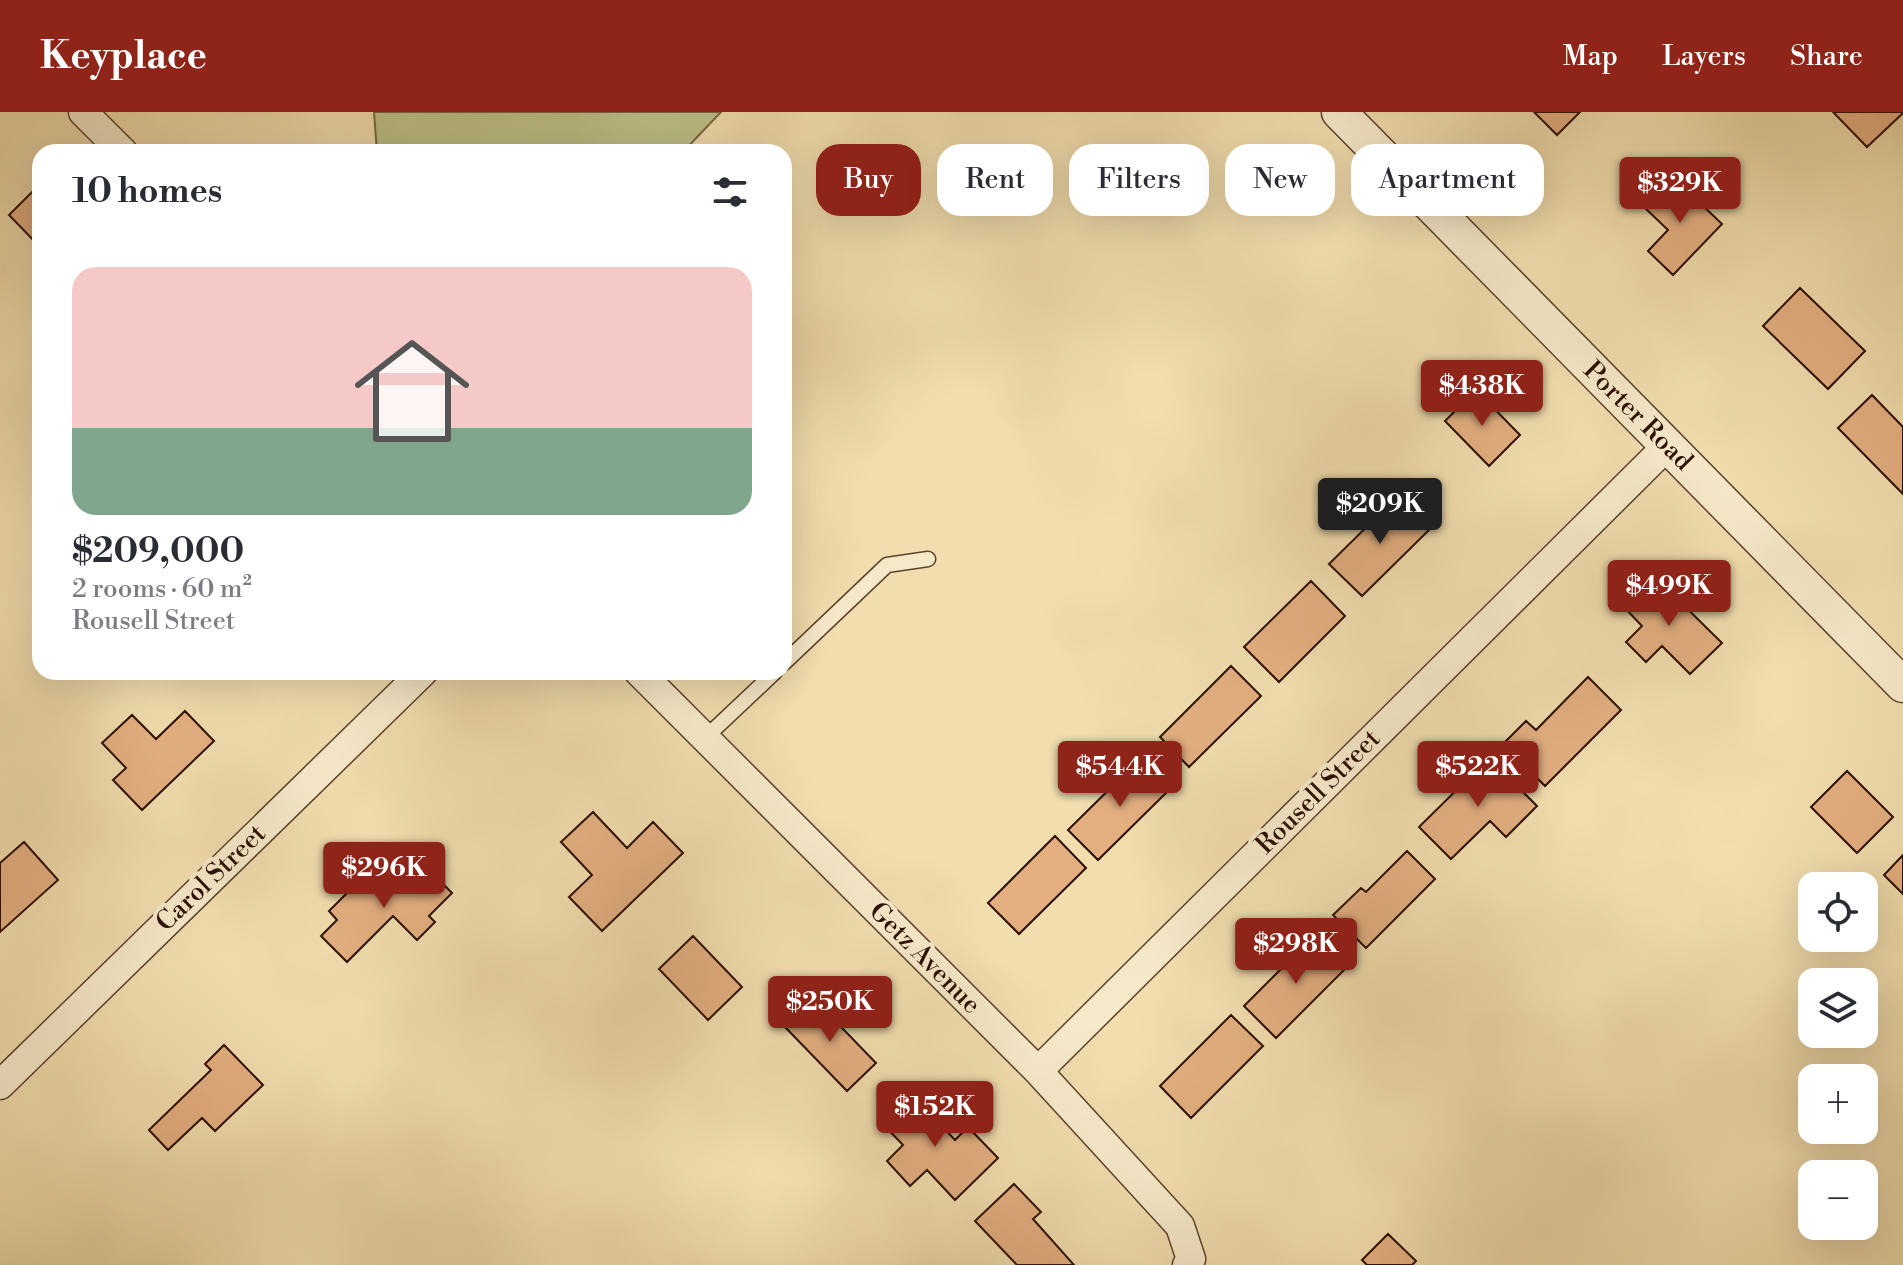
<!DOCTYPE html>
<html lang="en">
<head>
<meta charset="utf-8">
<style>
	:root { --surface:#fff; --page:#f2f2f3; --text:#2b2b33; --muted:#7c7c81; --accent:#8f2418 }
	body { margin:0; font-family:"Libre Bodoni",serif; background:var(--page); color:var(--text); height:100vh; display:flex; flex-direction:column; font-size:30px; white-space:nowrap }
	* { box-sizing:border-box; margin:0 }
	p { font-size:26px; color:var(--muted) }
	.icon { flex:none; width:44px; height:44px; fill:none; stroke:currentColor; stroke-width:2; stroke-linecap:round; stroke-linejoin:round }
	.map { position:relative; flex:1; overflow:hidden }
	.drawer { position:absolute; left:32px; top:32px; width:760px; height:536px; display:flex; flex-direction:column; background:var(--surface); border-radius:24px; box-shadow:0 8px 32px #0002 }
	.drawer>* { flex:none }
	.hud { position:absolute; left:816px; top:32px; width:760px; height:72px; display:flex; gap:16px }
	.buttons { position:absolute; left:1798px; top:760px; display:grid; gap:16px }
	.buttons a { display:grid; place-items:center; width:80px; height:80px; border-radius:16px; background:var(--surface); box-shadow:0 8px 32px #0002; font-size:40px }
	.price { position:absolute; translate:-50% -68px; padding:0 18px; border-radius:8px; background:var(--accent); color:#fff; font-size:26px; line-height:52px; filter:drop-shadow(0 2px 4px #0008) }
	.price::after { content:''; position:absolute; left:50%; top:48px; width:24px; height:18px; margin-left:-12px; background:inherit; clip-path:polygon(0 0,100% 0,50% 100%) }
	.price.active { background:#222; color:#fff }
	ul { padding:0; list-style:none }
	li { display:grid; align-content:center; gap:16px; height:424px; padding:0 40px }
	li span { display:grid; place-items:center; height:248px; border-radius:24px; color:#555 }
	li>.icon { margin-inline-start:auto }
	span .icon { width:144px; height:144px; fill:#fffc; stroke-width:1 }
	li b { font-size:34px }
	h2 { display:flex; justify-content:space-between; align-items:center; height:96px; padding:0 40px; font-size:34px }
	.chip { padding:0 28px; border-radius:24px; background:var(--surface); box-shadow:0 8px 32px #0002; font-size:28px; line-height:72px }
	.chip.active { background:var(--accent); color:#fff }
	header { display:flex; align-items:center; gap:48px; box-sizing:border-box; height:112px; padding:0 40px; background:var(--accent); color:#fff }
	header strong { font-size:38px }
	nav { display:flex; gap:44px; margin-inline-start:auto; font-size:28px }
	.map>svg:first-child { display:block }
	.green { fill:#bdc088; stroke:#746744; stroke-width:2 }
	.building { fill:#e3af81; stroke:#2b0e00; stroke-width:2 }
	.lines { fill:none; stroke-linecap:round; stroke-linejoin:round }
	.service-casing { stroke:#5c422c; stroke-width:17 }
	.minor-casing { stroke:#5c422c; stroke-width:31 }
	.tertiary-casing { stroke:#5c422c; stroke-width:37 }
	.service { stroke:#f6e9ca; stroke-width:14 }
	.minor { stroke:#f6e9ca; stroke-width:28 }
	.tertiary { stroke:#f6e9ca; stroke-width:34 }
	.labels { text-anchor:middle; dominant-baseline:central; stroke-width:8; stroke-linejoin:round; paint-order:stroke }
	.street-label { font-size:26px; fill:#2b0e00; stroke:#f6e9ca }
</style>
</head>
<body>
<header>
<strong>Keyplace</strong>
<nav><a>Map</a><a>Layers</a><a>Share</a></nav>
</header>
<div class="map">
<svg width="1903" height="1153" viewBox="0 0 1903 1153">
	<rect width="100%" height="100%" fill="#f1ddae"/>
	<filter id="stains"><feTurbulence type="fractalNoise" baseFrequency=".0025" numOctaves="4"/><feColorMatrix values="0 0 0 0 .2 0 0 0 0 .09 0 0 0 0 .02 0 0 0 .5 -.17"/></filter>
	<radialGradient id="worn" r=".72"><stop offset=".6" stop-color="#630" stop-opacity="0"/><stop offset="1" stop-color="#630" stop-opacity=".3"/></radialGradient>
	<path class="green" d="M374,0H721L683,40H377Z"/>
	<path class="building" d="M1534,0H1580L1557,23Z
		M1833,0H1903V1L1867,35Z
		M1673,65L1722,112L1673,163L1648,139L1668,118L1644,95Z
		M35,77L40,81V135L9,103Z
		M1800,176L1865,239L1828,277L1763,214Z
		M1476,278L1520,323L1489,354L1445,309Z
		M1872,283L1903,315V382L1838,316Z
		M1397,385L1430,417L1362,484L1329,452Z
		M1654,464L1722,531L1690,562L1662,534L1646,550L1626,530L1642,514L1623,494Z
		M1311,469L1345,504L1279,570L1244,535Z
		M1231,554L1261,584L1189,655L1160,625Z
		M1588,565L1621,598L1545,674L1503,632L1526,609L1536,618Z
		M185,599L214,629L142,698L113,668L126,656L102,631L132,603L156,627Z
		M1141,646L1171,676L1098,748L1068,718Z
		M1489,646L1537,694L1506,725L1490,709L1451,747L1419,715Z
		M1847,659L1893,705L1857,741L1811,695Z
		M593,700L627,736L653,710L683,741L602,819L569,785L592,763L561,730Z
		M1055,724L1086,756L1019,822L988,791Z
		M24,730L58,768L0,820V751Z
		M1407,739L1435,767L1366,836L1333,803L1361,776L1366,780Z
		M1903,743V782L1884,763Z
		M424,753L452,781L429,804L435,810L417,828L393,804L347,850L321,824L337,808L329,799L371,757L395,781Z
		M1316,822L1348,854L1276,926L1244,894Z
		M693,824L742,875L708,908L659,857Z
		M813,886L876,951L847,979L784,914Z
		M1231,903L1263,934L1191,1006L1160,974Z
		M224,933L263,973L215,1019L202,1006L168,1038L149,1018L211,958L205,952Z
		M910,980L955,1028L968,1015L998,1046L955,1088L927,1058L910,1074L887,1049L903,1033L880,1009Z
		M1014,1072L1041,1100L1033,1107L1074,1153H1017L975,1109Z
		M1388,1122L1416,1149L1412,1153H1367L1362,1148Z"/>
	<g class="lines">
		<defs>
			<path id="service" d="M784,551L887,453L928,447
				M705,626L775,560"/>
			<path id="minor" d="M83,0L123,40
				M639,560L1038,959L1180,1114L1191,1147L1187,1153
				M1038,959L1667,334
				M0,973L423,560"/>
			<path id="tertiary" d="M1339,0L1903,573"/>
		</defs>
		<use href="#service" class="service-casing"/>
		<use href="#minor" class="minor-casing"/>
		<use href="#tertiary" class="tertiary-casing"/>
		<use href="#service" class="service"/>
		<use href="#minor" class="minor"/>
		<use href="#tertiary" class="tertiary"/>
	</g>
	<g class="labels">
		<g class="street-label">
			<text transform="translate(1638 304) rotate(45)">Porter Road</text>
			<text transform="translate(1318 680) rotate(-45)">Rousell Street</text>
			<text transform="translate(211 766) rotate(-44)">Carol Street</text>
			<text transform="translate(925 846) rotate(45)">Getz Avenue</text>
		</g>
	</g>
	<rect width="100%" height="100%" filter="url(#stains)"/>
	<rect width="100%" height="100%" fill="url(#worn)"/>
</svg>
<div class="buttons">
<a><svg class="icon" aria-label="locate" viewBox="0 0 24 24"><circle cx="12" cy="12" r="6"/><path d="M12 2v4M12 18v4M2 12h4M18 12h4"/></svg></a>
<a><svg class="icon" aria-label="layers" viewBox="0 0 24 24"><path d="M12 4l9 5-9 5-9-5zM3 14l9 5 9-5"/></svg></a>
<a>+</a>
<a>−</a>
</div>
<b class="price" style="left:1680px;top:113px">$329K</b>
<b class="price" style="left:1482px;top:316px">$438K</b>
<b class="price active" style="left:1380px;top:434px">$209K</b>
<b class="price" style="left:1669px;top:516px">$499K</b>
<b class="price" style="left:1120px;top:697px">$544K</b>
<b class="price" style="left:1478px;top:697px">$522K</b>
<b class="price" style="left:384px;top:798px">$296K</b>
<b class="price" style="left:1296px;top:874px">$298K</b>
<b class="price" style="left:830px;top:932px">$250K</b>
<b class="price" style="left:935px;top:1037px">$152K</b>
<div class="hud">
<a class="chip active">Buy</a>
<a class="chip">Rent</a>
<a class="chip">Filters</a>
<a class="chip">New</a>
<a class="chip">Apartment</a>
</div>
<section class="drawer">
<h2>10 homes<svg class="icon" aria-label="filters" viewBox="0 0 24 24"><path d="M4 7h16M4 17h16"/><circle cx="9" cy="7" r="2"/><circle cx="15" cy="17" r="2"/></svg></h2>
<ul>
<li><span style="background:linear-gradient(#f6c9c9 65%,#7fa58c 0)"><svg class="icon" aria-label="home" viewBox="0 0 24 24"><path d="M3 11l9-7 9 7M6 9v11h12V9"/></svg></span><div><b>$209,000</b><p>2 rooms · 60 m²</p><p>Rousell Street</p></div></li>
</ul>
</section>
</div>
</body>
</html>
